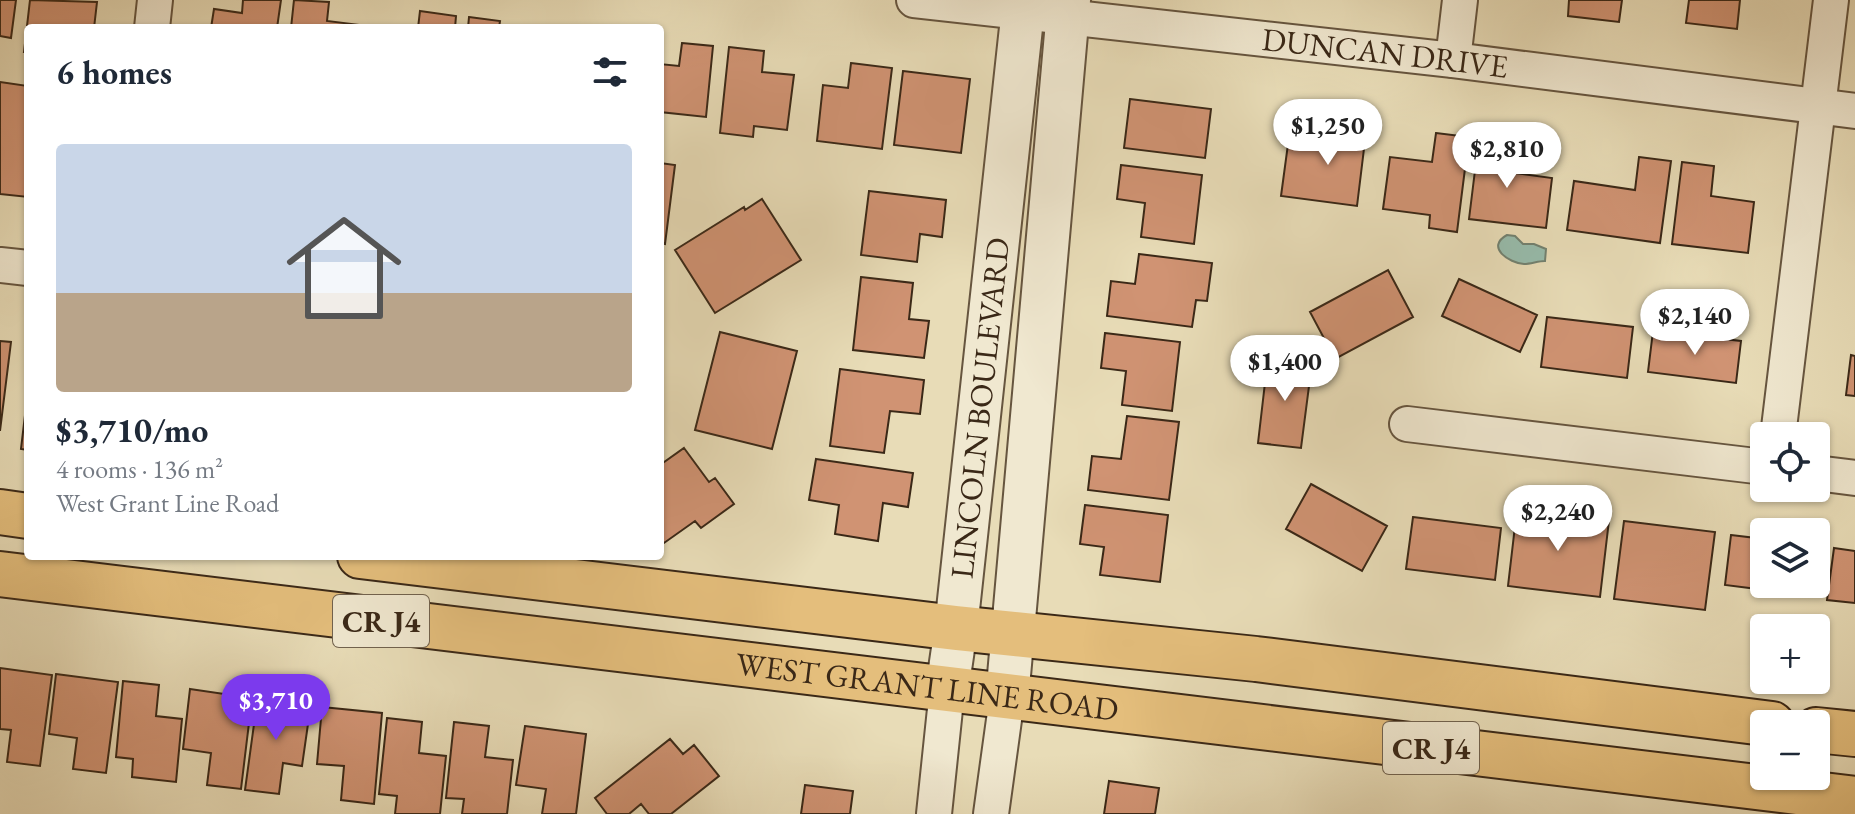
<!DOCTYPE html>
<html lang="en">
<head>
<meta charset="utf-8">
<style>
	:root { --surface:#fff; --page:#f6f6f7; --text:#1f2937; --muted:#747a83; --accent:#7c3aed }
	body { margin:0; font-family:"EB Garamond",serif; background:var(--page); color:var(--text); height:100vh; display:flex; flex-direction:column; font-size:30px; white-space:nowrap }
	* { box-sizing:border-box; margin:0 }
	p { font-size:26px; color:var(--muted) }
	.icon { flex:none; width:44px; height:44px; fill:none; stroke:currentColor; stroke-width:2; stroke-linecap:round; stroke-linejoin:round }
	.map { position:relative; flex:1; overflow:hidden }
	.panel { position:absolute; left:24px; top:24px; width:640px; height:536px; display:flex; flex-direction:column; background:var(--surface); border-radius:8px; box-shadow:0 2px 6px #0004 }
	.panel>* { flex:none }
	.controls { position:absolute; left:1750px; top:422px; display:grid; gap:16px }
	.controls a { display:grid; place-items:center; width:80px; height:80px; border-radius:8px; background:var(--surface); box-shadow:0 2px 6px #0004; font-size:40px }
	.price { position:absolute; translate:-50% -68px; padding:0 18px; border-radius:28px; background:#fff; color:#222; font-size:26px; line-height:52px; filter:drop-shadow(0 2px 4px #0008) }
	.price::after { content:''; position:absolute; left:50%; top:48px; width:24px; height:18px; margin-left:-12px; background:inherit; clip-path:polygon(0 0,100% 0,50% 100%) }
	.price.selected { background:var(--accent); color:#fff }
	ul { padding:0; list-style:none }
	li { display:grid; align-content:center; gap:16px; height:424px; padding:0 32px }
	li span { display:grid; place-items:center; height:248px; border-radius:8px; color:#555 }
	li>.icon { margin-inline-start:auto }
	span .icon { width:144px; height:144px; fill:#fffc; stroke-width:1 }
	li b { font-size:34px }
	h2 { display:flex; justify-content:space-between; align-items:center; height:96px; padding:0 32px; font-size:34px }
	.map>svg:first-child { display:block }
	.water { fill:#97bcac; stroke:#728170; stroke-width:2 }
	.building { fill:#d09373; stroke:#3a2817; stroke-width:2 }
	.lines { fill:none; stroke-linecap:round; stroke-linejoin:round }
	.minor-casing { stroke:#66553f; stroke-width:38 }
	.tertiary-casing { stroke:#66553f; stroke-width:46 }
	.primary-casing { stroke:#3a2817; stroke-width:48 }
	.minor { stroke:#f0e8d0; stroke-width:34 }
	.tertiary { stroke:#f0e8d0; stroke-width:42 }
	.primary { stroke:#e4be7c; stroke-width:44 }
	.labels { text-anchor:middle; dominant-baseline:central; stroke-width:8; stroke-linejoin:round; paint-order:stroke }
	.shield { fill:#f0e8d0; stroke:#71624e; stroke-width:2 }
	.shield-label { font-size:30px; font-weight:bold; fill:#3a2817 }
	.street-label { font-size:32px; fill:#3a2817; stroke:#f0e8d0 }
</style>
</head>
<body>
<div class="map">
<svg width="1855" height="814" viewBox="0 0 1855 814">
	<rect width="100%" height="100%" fill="#e8dcb7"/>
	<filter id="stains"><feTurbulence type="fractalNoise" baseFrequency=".0025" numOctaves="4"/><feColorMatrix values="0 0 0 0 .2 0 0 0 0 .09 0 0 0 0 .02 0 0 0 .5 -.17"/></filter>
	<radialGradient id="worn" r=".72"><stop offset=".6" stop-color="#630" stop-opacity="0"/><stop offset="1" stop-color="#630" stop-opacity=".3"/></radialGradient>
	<path class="water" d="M1507,235L1515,236L1523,244H1534L1546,249L1545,261C1538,261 1531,264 1524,264C1509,263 1485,247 1507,235Z"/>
	<path class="building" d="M0,0H16L11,38L0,36Z
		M30,0L97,2L94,28H28V52H24Z
		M243,0H281L277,28H211L214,9L242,13Z
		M294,0L329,2L327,21L360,25L359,28H291Z
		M1569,0H1622L1619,22L1568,16Z
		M1689,0H1740L1737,29L1686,23Z
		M420,11L456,16L455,28H418Z
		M469,17L500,21L499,28H468Z
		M682,43L713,46L706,117L660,112V64L679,66Z
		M729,47L764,51L762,72L794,75L787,130L754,126L753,137L720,133Z
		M851,63L892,68L882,149L817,141L823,85L848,88Z
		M903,71L970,79L961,153L894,145Z
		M0,82L28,86V197L0,194Z
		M1130,99L1211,109L1205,158L1124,148Z
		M1334,120L1367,124L1357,206L1281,196L1288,144L1330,149Z
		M1436,133L1469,137L1457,232L1429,228L1430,215L1383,209L1390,157L1432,162Z
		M1479,138L1511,142L1507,172L1552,178L1546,228L1469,219Z
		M1639,157L1671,161L1660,243L1567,230L1574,181L1635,190Z
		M1682,162L1714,166L1711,196L1754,202L1748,253L1672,244Z
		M660,163L675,165L665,244L660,243Z
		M1121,165L1202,175L1194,244L1141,237L1145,203L1117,199Z
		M869,191L946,200L942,237L920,234L917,262L861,255Z
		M762,199L801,260L715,313L675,250L744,207L745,210Z
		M1139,254L1212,263L1207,301L1196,300L1192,327L1107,316L1111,281L1135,284Z
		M1388,270L1413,317L1335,359L1310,312Z
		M861,277L913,283L909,319L929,321L924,358L853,350Z
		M1459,279L1537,315L1520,352L1442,316Z
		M1547,317L1633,327L1627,378L1541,367Z
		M1653,331L1741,341L1736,383L1648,372Z
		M720,332L797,351L772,449L695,430Z
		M1105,333L1180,342L1172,411L1122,405L1126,371L1101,368Z
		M0,341L11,342L0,431Z
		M1851,355L1855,356V396L1846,395Z
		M1268,357L1312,363L1301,448L1258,443Z
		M840,369L924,380L920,414L890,411L884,453L830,446Z
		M28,390V450L21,449Z
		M1127,416L1179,422L1169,500L1088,490L1092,456L1121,459Z
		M684,448L709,482L715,478L734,504L701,528L695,521L664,543L660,538V465Z
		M816,459L913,473L908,507L883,503L878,541L835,534L839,505L809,500Z
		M1311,484L1387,526L1362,571L1286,529Z
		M1085,505L1168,515L1160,582L1100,575L1104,547L1080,544Z
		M1517,509L1609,520L1600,597L1508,586Z
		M1413,517L1501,528L1495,580L1406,569Z
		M1624,521L1715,532L1705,610L1614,599Z
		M1731,535L1764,539V584H1814L1813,596L1725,585Z
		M1834,548L1855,551V603L1827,600Z
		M0,668L52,675L40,766L7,762L11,730L0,729Z
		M56,674L118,682L106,773L73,769L77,738L49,734Z
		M123,681L159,685L156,716L182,719L176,782L132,777L133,759L116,757Z
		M190,689L252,698L241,789L207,785L211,753L183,749Z
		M258,695L311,703L302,766L283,763L279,794L245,790Z
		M322,707L382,713L374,804L341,800L344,766L317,764Z
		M387,718L422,722L419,753L446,756L440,814H395L397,796L379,794Z
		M454,722L489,726L485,757L513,760L507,814H462L464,799L446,798Z
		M525,726L586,734L576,814H542L546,789L516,785Z
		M670,739L683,754L694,745L719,776L671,814H649L641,804L629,814H607L595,798Z
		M1109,781L1159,788L1155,814H1104Z
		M805,785L853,791L850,814H801Z"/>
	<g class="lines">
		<defs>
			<g id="minor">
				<path id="s1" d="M914,0L1453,60L1855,111"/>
				<path d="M152,28L155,0"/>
				<path d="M1453,60L1460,0"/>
				<path d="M0,265L28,268"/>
				<path d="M1407,424L1764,467"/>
				<path d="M1778,436L1831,0"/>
				<path d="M1816,473L1855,478"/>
				<path d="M934,814L947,690"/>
				<path d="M991,814L1007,698"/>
			</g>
			<g id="tertiary">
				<path id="s2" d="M947,690L956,628L1024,0"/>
				<path d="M1007,698L1069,0"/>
			</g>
			<g id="primary">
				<path d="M0,512L28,516"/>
				<path d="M360,556L956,628L1256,659L1772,724"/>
				<path id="s3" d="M0,574L1855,799"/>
				<path d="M1816,730L1855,734"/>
			</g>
		</defs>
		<use href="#minor" class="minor-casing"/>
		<use href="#tertiary" class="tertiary-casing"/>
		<use href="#primary" class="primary-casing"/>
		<use href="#minor" class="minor"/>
		<use href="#tertiary" class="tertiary"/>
		<use href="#primary" class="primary"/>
	</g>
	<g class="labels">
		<g class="shield">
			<rect x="333" y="595" width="96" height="52" rx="6"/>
			<rect x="1383" y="722" width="96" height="52" rx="6"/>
		</g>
		<g class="shield-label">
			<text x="381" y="621">CR J4</text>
			<text x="1431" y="748">CR J4</text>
		</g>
		<g class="street-label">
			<text stroke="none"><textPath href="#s1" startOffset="474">DUNCAN DRIVE</textPath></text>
			<text stroke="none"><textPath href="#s2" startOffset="284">LINCOLN BOULEVARD</textPath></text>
			<text stroke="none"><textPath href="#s3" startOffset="934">WEST GRANT LINE ROAD</textPath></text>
		</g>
	</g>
	<rect width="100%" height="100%" filter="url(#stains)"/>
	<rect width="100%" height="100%" fill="url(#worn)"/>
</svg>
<div class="controls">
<a><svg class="icon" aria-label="locate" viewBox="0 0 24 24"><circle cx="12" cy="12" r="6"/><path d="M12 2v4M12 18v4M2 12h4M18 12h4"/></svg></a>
<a><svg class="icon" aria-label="layers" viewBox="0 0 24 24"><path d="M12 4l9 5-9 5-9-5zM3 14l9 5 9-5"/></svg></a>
<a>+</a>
<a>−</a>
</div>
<b class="price" style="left:1328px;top:167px">$1,250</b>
<b class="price" style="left:1507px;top:190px">$2,810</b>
<b class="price" style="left:1695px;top:357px">$2,140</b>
<b class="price" style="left:1285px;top:403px">$1,400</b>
<b class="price" style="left:1558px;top:553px">$2,240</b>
<b class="price selected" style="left:276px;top:742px">$3,710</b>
<section class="panel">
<h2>6 homes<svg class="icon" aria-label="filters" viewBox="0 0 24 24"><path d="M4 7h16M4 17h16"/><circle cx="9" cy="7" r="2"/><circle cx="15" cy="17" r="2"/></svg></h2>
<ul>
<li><span style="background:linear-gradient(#c9d6e8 60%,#b9a48a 0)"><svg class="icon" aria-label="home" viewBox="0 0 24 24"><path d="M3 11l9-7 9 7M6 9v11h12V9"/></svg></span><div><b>$3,710/mo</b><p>4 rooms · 136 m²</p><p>West Grant Line Road</p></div></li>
</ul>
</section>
</div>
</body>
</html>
